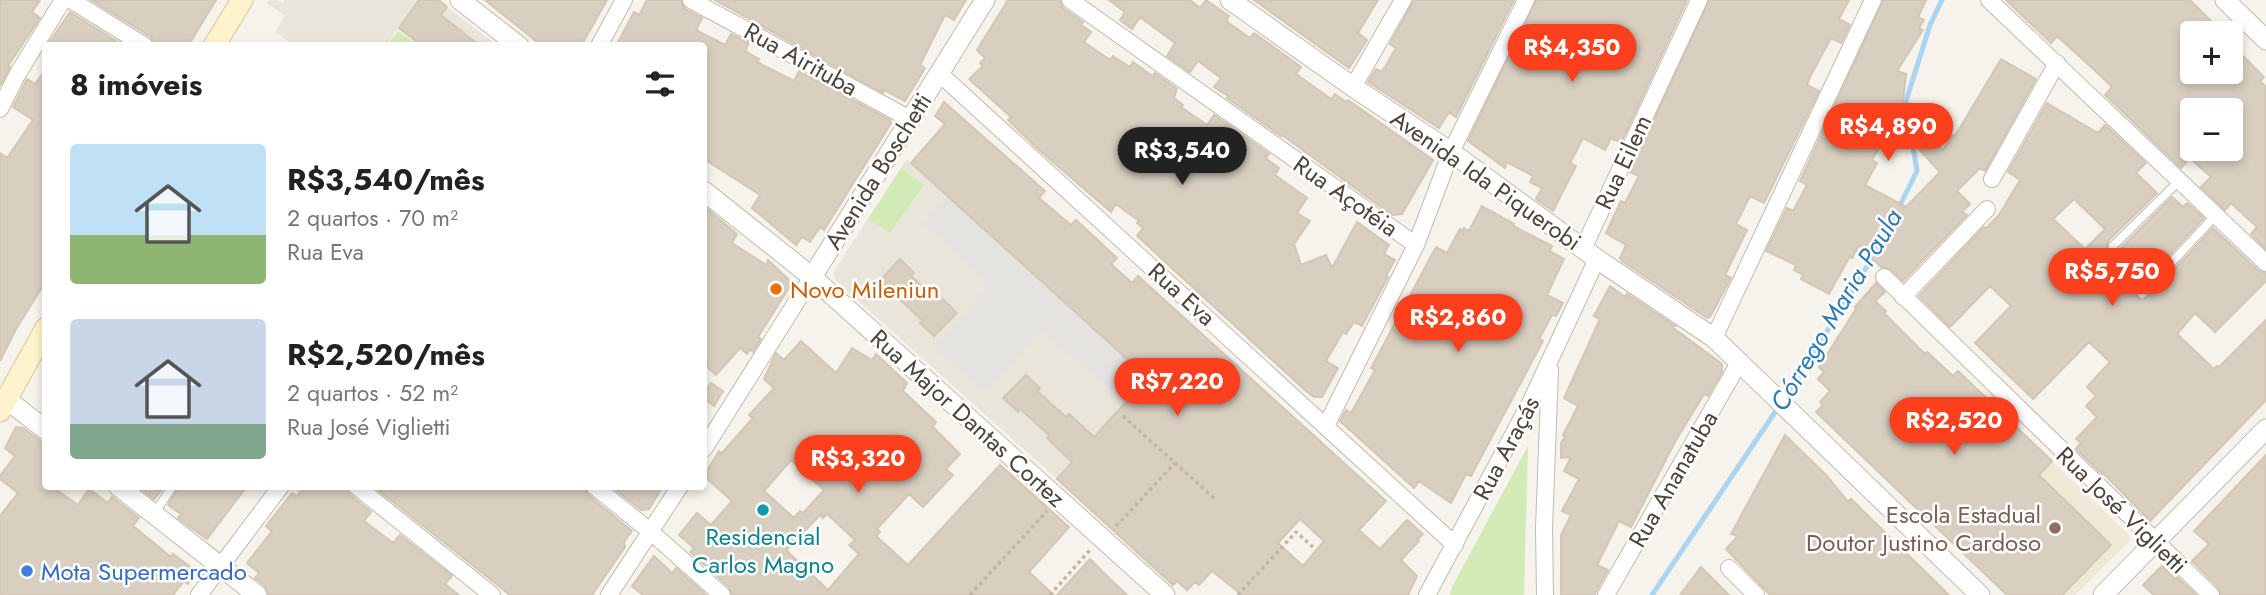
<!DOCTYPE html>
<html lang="pt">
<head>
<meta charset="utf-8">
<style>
	:root { --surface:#fff; --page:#f6f6f6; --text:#222; --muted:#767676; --accent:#fc3f1d }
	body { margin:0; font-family:Jost,sans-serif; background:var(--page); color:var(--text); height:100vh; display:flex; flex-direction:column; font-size:26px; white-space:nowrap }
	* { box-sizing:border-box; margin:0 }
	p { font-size:23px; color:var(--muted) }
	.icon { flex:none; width:38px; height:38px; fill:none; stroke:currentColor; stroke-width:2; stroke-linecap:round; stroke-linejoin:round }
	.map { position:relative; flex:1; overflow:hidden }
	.details { position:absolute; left:42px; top:42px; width:665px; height:448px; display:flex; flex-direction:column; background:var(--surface); border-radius:7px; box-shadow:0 4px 10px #0003 }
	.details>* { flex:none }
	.buttons { position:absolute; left:2180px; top:21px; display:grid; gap:14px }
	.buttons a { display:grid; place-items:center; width:63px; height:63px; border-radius:7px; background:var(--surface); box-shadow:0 4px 10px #0003; font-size:35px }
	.price { position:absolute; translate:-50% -60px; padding:0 16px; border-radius:24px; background:var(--accent); color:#fff; font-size:23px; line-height:46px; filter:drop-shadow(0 2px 4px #0008) }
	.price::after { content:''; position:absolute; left:50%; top:42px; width:21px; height:16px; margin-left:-10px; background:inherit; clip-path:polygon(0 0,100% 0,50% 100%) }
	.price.active { background:#222; color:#fff }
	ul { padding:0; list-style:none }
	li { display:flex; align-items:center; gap:21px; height:175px; padding:0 28px }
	li span { display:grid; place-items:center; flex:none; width:196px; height:140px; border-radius:7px; color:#555 }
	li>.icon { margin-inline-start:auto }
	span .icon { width:84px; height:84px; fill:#fffc; stroke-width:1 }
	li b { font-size:30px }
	h2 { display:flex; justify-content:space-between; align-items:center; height:84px; padding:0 28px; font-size:30px }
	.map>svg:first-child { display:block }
	.residential { fill:#eae5da }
	.education { fill:#efe8d6 }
	.green { fill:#d2eab5 }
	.parking { fill:#e5e3e0 }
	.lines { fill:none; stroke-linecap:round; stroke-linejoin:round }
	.stream { stroke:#a9d4f2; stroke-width:5 }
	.building { fill:#d8cfc1; stroke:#d3c7b4; stroke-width:2; fill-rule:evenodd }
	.service-casing { stroke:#c2bbae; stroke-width:10 }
	.minor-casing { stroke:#c2bbae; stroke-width:18 }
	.tertiary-casing { stroke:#c2bbae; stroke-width:21 }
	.secondary-casing { stroke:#d6c79b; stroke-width:23 }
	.path { stroke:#c4b79f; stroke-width:3.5; stroke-dasharray:3.5 3.5; stroke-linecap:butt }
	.service { stroke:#fff; stroke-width:8 }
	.minor { stroke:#fff; stroke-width:16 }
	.tertiary { stroke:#fff; stroke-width:19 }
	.secondary { stroke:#fff3cd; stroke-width:21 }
	.food-dot { fill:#e8710a; stroke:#fff; stroke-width:2.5 }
	.culture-dot { fill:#0f9aa8; stroke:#fff; stroke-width:2.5 }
	.education-dot { fill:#8d6e63; stroke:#fff; stroke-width:2.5 }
	.shop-dot { fill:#3f7fe0; stroke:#fff; stroke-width:2.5 }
	.labels { text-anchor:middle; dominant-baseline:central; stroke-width:5; stroke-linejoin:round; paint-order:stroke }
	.street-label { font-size:24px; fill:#4b4439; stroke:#fff }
	.food-label { font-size:24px; fill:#c56008; stroke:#fff; text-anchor:start }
	.education-label { font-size:24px; fill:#785e54; stroke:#fff; text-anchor:end }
	.culture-label { font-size:24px; fill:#0d838f; stroke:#fff }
	.shop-label { font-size:24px; fill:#366cbe; stroke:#fff; text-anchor:start }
	.water-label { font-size:26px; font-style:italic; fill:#2e7ab2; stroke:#fff }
</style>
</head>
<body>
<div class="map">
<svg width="2266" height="595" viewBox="0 0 2266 595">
	<rect width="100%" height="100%" fill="#f6f3ec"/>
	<path class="residential" d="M269,0H277L282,3L285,0H419L385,46L294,45L275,32L285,16L267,3Z
		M447,7L497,45L419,46Z
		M907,159L1148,378L1057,479L835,280L834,271Z"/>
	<path class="education" d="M2052,461L2129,535L2130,541L2075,595H2007L1964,554Z"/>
	<path class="green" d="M398,31L418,45H387Z
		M901,168L924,185L890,233L868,219Z
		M1528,446L1524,595H1450L1452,587Z"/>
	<path class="parking" d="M948,196L1148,378L1125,404L1042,330L985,393L933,347L990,284L923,224Z"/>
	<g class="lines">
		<path class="stream" d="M1898,209L1917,171L1906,101L1930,25L1942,0
			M1652,595L1800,375L1876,252"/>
	</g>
	<path class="building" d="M0,0H40L32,12L40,18L8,66L10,67L0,86Z
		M91,0H216L188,46H155L151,37Z
		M419,0H439L447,7L441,15L480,46H422L399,28Z
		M485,0H607L581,46H542Z
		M647,0H681L685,9L702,18L696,30L725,45L731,34L749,43L745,51L759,59L757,62L794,81L799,71L890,120L891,123L824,230L820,227L810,242L802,237L796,245L752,208L760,195L704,159V46H616L634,12L639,15Z
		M715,0H966L954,20L945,15L920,65L925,68L905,101L882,89L883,93Z
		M1008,0H1060L1063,8L1083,22L1081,25L1091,32L1084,42L1110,60L1113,56L1130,67L1133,62L1152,76L1155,73L1177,89L1174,98L1183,105L1181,107L1207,125L1214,115L1269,154L1266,157L1268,160L1279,168L1275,175L1307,198L1297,213L1310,221L1294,244L1301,265L1326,255L1332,268L1357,222L1389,245L1384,254L1395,260L1386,276L1388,277L1362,326L1354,322L1346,334L1343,332L1326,361L1338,368L1322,397H1314L1306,391L1137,236L1143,228L1137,223L1139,221L1116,204L1111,212L1039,150L1008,120L1011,117L969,79L983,66L980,63L985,58L977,50Z
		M1109,0H1190L1200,8L1206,0L1229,16L1226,21L1250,38L1254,33L1301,67L1296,74L1331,99L1335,94L1346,102L1348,100L1433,160L1402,214L1392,215L1282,135L1281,136L1227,98L1228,96L1214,87L1221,78L1198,61L1190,72L1167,56L1175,43L1140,17L1132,29L1120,20L1125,12Z
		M1254,0H1378L1358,33L1367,40L1349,68Z
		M1414,0H1514L1456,117L1449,112L1439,128L1368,82L1376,69L1382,72L1396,48L1390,44Z
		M1536,0H1687L1621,143L1611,138L1605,150L1583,138L1570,163L1576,166L1553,211L1536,199L1542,188L1530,182L1533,176L1507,162L1505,168L1468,141Z
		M1709,0H1849L1839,19L1850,25L1841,43L1831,38L1811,75L1807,85L1819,91L1764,203L1750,196L1736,224L1747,230L1725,275L1731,278L1710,317L1707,318L1622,261L1620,258L1626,245L1606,233L1621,201L1625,203L1639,176L1630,172Z
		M1883,0H1926L1918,17L1924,20L1919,28L1923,30L1897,71L1906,74L1902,109L1893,106L1892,126L1872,160L1877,163L1865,185L1906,207L1940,172L1916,146L1926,133L1943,150L1952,135L1955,136L2001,59L2036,79L1985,171L1980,168L1957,191L1970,204L1962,212L1967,215L1903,281L1891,269L1881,267L1859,245L1852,258L1850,256L1829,294L1801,279L1803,275L1794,270L1796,265L1766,251L1787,208L1793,211L1807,185L1800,181Z
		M2006,0H2190L2223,33H2193V72H2231V44L2264,77L2260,81L2266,87V249L2251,234L2257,227L2231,203L2225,210L2201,187L2211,177L2190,158L2181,168L2105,95L2112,87L2102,77L2057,36L2051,43ZM2193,110H2231V149H2193Z
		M70,12L124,46H47Z
		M46,69V281L16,329L0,361V153L7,158L33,120L13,107L27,79L35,84Z
		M944,102L1045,191L1039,198L1071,225L1076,220L1117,258L1111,264L1132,283L1138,276L1386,501L1359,530L1380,549L1407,520L1423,534L1417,540L1419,541L1401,560L1417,576L1408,595H1242L1212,571L1199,585L1195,582L1187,590L1177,581L1173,585L1057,479L1072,462L1047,438L1049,435L1020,409L1018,412L1003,398L1026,375L1040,388L1037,391L1066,417L1069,414L1094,437L1148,378L911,163L945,124L935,116ZM1300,519L1324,541L1303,566L1278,543Z
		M2047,103L2098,133L2105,125L2146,163L2136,173L2157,193L2108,241L2107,247L2109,251H2118L2172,197L2183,207L2187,203L2204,218L2137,290L2136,295L2138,299L2147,298L2213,228L2259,271L2266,273V281L2215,332L2195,313L2177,334L2214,369L2217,366L2219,367L2266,320V400L2150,521L2103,473L2102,474L2076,449L2081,443L2076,439L2097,417L2086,406L2096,396L2087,387L2110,362L2089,342L2033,399L1975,343L2011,306L1990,286L1950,327L1919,296L1984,227L1986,228L1999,215L2020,180L2008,172ZM2074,199L2105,229L2085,249L2053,219Z
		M704,206L737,234L732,243L766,265L768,260L792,283L758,337L761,339L753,352L750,349L747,354L740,348L716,375L704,364Z
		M1482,206L1514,224L1513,226L1552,246L1550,251L1564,259L1547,295L1563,303L1556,316L1552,315L1539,339L1543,341L1471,476L1466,474L1451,503L1419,481L1414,488L1340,421L1346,410L1351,413L1375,370L1371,368L1436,247L1447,253L1460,229L1463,231L1464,228L1469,231Z
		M900,259L914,273L911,276L940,303L943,299L957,313L934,336L920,323L923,321L894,294L891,297L877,284Z
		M1876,283L1885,292L1875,301L1886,311L1884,313L1925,354L1927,352L1953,376L1958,371L2052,461L2039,475L2111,545L2062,595H2007L1816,412L1823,405L1820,402L1830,391L1818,379L1824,372L1819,367L1856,309L1855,307Z
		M1610,286L1625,297L1627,294L1675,326L1672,327L1722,364V372L1708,396L1704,394L1675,442L1631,527L1619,521L1597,565L1608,570L1594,595H1561V535L1571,515L1562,511L1579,479L1564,471L1571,457L1561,458V443L1565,437L1563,435L1578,406L1564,398L1600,319L1594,316Z
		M801,341L836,373L852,348L872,360L876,354L907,383L903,391L936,422L933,427L960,454L946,469L953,475L923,507L909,494L877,529L880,532L876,536L908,565L1000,465L1069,527L1029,572L1054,595H732L729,587L690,552L694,548L679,535L697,513L711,525L732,501L704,476L719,451L721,454L753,418L749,415L774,388L764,379L776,353L784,360ZM791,460L824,490L803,513L800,511L794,518L764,491ZM827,514L855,540L849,545L859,554L828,590L786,550L820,515L823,518Z
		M711,383L723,391L714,406L704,398V392Z
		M16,427L23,428L46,445V486H51L78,505L89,489L108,503L112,497L139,518L133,526L171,557L173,554L197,572L188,584L184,581L173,595H0V516L18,493L0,479V476L15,456L5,448Z
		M1785,435L1827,476L1848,502L1851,499L1949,595H1770L1726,549L1738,536L1731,534Z
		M2266,455V595H2221L2218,587L2192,561L2209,544L2194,531Z
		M138,486H165L154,499Z
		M179,486H247L207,539L178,518L181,514L168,505Z
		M304,486H346L349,494L371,512L364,521L393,543L400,535L452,576L445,584L459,595H269L265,586L255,578L259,573L247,563L272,531L266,526L292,493L297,496Z
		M373,486H584L587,494L632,531L624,542L625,547L592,595H510Z
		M611,486H663L649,509L641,510Z
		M654,556L672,573L676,568L706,595H643L632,586Z
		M1090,559L1107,576L1127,595H1057Z
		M2162,566L2175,579L2177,577L2196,595H2154L2143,585Z
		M1701,567L1729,595H1680Z"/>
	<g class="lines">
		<defs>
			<path id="service" d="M2113,246L2180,180
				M2142,294L2216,215
				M155,512L173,486"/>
			<path id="minor" d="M71,0L145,46
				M691,0L910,119
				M1070,0L1416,245
				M1989,0L2266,263
				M599,46L624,0
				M939,73L1455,545
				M1353,87L1403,0
				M0,109L17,75L63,0
				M1992,179L2057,63
				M1583,249L1699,0
				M1884,277L2211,595
				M1903,297L1987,209
				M1714,338L1873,0
				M1326,426L1416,245L1451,152L1526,0
				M704,449L812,277
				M356,486L492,595
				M594,486L651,532L722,595
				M1729,568L1756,595
				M199,595L281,486
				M609,595L680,486
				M1427,595L1530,403L1597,259
				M1545,595L1544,528L1550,370
				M1606,595L1739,363"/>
			<path id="tertiary" d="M460,0L519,46
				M1230,0L1353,87L1451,152L1597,259L1714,338L1980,595
				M2225,0L2266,40
				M704,191L812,277L1165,595
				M812,277L985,0
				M6,399L46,430
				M118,486L257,595
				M2103,595L2266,429"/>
			<path id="secondary" d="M214,46L242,0
				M0,411L46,328"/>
		</defs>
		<use href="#service" class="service-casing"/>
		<use href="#minor" class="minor-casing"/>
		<use href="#tertiary" class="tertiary-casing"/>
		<use href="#secondary" class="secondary-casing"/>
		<path class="path" d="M1123,416L1215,499
			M1116,526L1175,463
			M970,595L1047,511
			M1050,595L1090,550
			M1238,595L1296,532L1313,547"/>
		<use href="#service" class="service"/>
		<use href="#minor" class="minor"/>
		<use href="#tertiary" class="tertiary"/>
		<use href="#secondary" class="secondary"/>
	</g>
	<circle class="food-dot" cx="776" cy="289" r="7"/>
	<circle class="culture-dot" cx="763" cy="510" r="7"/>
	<circle class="education-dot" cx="2055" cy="528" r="7"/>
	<circle class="shop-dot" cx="27" cy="571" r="7"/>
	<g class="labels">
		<g class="street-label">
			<text transform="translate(801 59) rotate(29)">Rua Airituba</text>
			<text transform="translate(1623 162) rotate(-65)">Rua Eilem</text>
			<text transform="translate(878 171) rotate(-58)">Avenida Boschetti</text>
			<text transform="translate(1486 180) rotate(35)">Avenida Ida Piquerobi</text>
			<text transform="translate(1346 196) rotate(35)">Rua Açotéia</text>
			<text transform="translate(1182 294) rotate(42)">Rua Eva</text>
			<text transform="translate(968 418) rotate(42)">Rua Major Dantas Cortez</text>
			<text transform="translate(1506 448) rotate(-62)">Rua Araçás</text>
			<text transform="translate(1673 479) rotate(-60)">Rua Ananatuba</text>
			<text transform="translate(2122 510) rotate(44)">Rua José Viglietti</text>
		</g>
		<g class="food-label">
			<text x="790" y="289">Novo Mileniun</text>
		</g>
		<g class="education-label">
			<text x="2041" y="514">Escola Estadual<tspan x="2041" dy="28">Doutor Justino Cardoso</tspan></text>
		</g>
		<g class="culture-label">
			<text x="763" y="536">Residencial<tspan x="763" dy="28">Carlos Magno</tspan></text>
		</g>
		<g class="shop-label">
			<text x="41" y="571">Mota Supermercado</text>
		</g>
		<g class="water-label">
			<text transform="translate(1836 310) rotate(-59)">Córrego Maria Paula</text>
		</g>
	</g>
</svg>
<div class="buttons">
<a>+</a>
<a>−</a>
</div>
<b class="price" style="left:1572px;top:84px">R$4,350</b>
<b class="price" style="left:1888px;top:163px">R$4,890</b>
<b class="price active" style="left:1182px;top:187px">R$3,540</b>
<b class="price" style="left:2112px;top:308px">R$5,750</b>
<b class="price" style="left:1458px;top:354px">R$2,860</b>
<b class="price" style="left:1177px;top:418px">R$7,220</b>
<b class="price" style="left:1954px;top:457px">R$2,520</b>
<b class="price" style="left:858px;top:495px">R$3,320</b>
<section class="details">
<h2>8 imóveis<svg class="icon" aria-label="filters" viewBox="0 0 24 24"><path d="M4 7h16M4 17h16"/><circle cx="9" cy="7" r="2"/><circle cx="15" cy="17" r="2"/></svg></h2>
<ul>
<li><span style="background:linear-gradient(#bfe0f5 65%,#8fb573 0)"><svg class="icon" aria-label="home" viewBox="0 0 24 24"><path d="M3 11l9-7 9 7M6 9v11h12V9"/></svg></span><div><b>R$3,540/mês</b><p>2 quartos · 70 m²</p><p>Rua Eva</p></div></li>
<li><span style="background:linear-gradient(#c9d6e8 75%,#7fa58c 0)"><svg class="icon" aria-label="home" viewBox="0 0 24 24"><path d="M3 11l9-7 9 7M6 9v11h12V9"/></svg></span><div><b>R$2,520/mês</b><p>2 quartos · 52 m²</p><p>Rua José Viglietti</p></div></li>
</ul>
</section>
</div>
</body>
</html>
